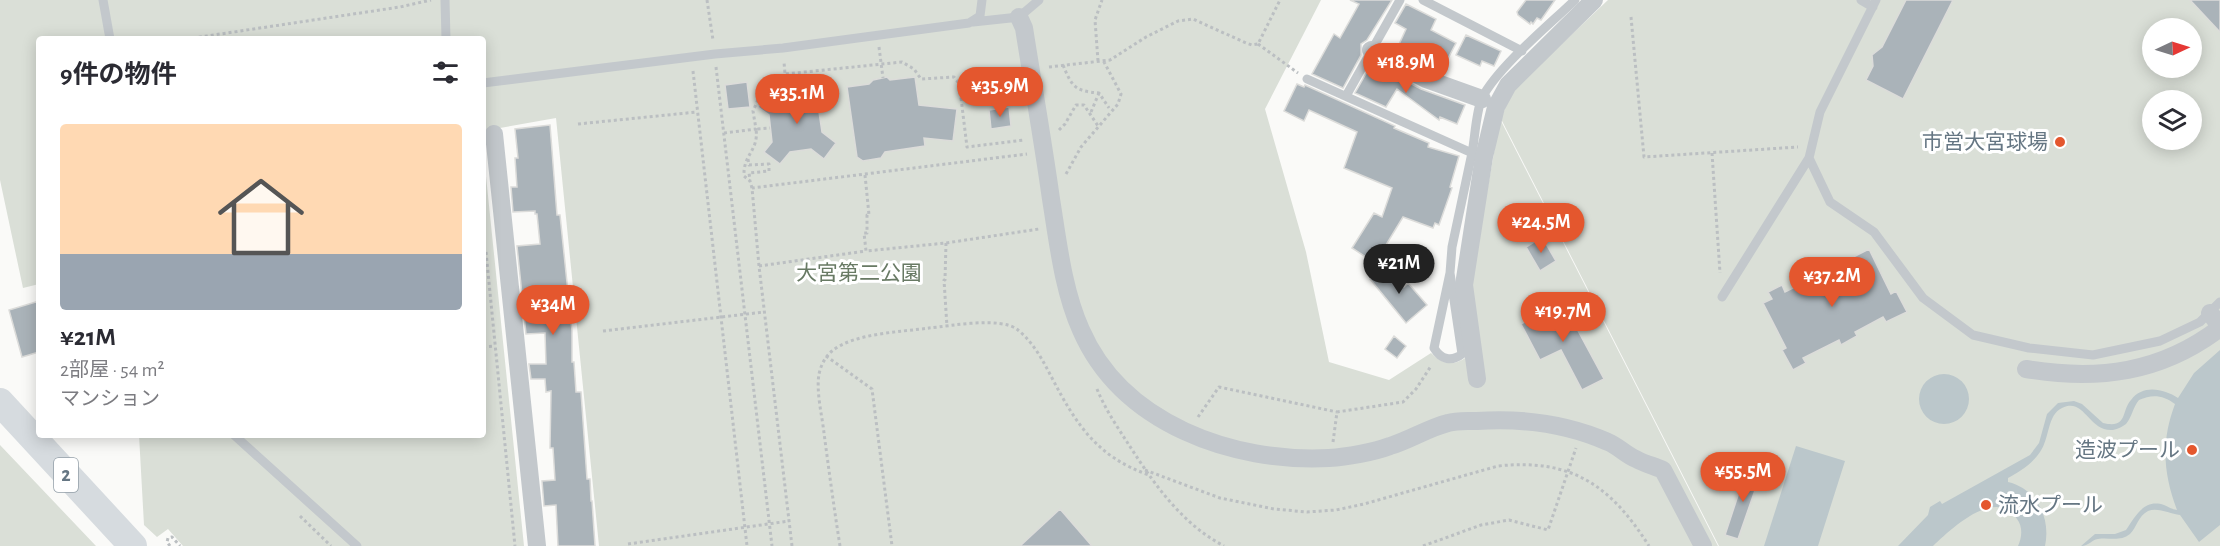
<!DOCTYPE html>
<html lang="ja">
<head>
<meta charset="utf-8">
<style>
	:root { --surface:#fff; --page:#f7f7f7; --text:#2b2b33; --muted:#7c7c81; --line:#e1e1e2; --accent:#e4572e }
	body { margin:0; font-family:"Alegreya Sans","Noto Sans JP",sans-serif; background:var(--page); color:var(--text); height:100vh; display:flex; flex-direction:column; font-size:22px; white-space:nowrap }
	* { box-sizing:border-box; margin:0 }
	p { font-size:20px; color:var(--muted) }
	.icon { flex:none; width:33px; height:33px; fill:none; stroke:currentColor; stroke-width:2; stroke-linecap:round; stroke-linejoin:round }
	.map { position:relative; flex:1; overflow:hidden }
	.drawer { position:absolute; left:36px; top:36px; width:450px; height:402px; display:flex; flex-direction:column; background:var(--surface); border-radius:6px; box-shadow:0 3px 15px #0003 }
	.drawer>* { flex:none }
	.needle { width:39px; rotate:86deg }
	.tools { position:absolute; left:2142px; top:18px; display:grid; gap:12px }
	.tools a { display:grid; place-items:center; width:60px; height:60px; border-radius:50%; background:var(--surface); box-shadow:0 3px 15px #0003; font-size:30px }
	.price { position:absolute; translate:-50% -51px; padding:0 14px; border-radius:21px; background:var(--accent); color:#fff; font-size:20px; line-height:39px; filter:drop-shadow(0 2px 3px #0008) }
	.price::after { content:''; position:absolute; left:50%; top:36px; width:18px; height:14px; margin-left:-9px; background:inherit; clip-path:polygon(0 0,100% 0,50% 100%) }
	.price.selected { background:#222; color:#fff }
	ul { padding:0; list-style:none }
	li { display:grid; align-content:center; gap:12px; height:318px; padding:0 24px }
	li+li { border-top:2px solid var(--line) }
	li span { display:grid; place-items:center; height:186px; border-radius:6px; color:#555 }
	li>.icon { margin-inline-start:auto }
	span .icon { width:108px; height:108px; fill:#fffc; stroke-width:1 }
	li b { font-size:26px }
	h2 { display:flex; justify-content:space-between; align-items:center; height:72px; padding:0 24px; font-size:26px }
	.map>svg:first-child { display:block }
	.green { fill:#dadfd7; fill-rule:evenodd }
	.water { fill:#bbc7cb }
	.building { fill:#aab3b9; stroke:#dcdcda; stroke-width:1.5 }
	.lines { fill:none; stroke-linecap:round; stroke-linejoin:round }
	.path { stroke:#bbbfc2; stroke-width:3; stroke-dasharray:3 3; stroke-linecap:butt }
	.lane { stroke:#c3c8cc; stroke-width:9 }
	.street { stroke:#c3c8cc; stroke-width:18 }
	.primary { stroke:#d6dbdf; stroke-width:28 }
	.poi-dot { fill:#e4572e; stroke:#fff; stroke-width:2 }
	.labels { text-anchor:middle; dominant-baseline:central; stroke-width:6; stroke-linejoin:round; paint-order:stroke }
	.shield { fill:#fff; stroke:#939fa8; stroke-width:1.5 }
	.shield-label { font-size:20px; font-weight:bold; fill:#657683 }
	.poi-label { font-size:21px; fill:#657683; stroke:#fff; text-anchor:end }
	.park-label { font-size:21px; fill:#687a64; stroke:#fff }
</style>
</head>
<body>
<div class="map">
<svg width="2220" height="546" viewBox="0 0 2220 546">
	<rect width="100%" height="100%" fill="#fafaf8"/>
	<path class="green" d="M0,0H1321L1265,109L1306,252L1329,362L1389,380L1431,353C1443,365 1455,367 1469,355L1471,282L1500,119L1718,546H599L556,118L483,131V39H39V284L23,288L0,180Z
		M1608,0H2220V546H1719L1501,119L1511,92ZM2152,28H2192V68H2152ZM2152,100H2192V140H2152Z
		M483,147L524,546H183L168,529L157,537L144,525L139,435H483Z
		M0,445L96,546H0Z"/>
	<path class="water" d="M2220,350V525L2199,542L2180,515C2170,514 2158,507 2148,511C2138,516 2137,527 2130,534C2120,542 2109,537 2098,539C2091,540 2089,546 2081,546L2095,534H2115L2126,530C2135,517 2144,498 2164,505C2169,507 2171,509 2177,510C2163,473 2161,441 2175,404C2163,395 2152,394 2139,400C2133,407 2132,417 2126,424C2122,427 2118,429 2113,430C2088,432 2085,397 2062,408C2047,415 2050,438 2040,452C2032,464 2019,472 2008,478V482C2037,489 2051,518 2045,546H2018C2022,537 2023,527 2017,519C1996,486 1951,529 1933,546H1898L1928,515L1930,507L1940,501L1942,504L2030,455L2039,443L2047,414L2058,403L2074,401L2082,404L2103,423C2128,429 2121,411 2131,400C2143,384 2164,389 2178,398L2194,373Z
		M1919 399a25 25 0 1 1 50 0a25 25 0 1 1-50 0Z
		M1796,446L1845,461L1818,546H1764Z"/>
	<path class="building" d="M1350,0H1392L1367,40L1361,44V55L1343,88L1312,74L1334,34L1340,38L1359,4Z
		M1526,0H1555L1541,20L1537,18L1533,24L1531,22L1530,24L1518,15L1517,12Z
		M1906,0H1953L1903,99L1866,80L1873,66L1872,55L1882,47Z
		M2190,0H2220V32Z
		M1406,4L1436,19L1431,30L1456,43L1441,72L1396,51L1406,29L1395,23Z
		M1466,35L1501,51L1494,66L1482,61L1480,66L1456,55Z
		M1372,63L1421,89L1465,105L1457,124L1440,117L1439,120L1397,89L1386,107L1355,93Z
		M887,77L890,80L915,77L919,105L957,109L953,141L924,138L925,146L885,152L881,158L863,161L857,157L847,87L869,84L873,80Z
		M747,82L750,107L728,109L725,85Z
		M1297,84L1304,87L1305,85L1395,126L1394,128L1429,143L1428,147L1459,156L1450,187L1452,188L1439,225L1435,223L1433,228L1403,217L1375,263L1352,248L1374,213L1382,217L1392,188L1344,168L1357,132L1309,110L1304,121L1284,111Z
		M814,86L830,98L819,112L822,132L836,143L824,159L811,149L790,152L780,164L764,152L772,142L769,115L758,107L770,92L781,100L806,97Z
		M1009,107L1011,126L991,129L989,110Z
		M550,125L557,215H560L572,331V362H574L576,392H581L587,479H590L591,501H592L595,546H558L556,505L544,506L542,481L555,480L553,448H550L551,391L546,392L545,379H531L529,364H546L545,333L526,334L517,246L540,244L537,214H535V211L513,212L511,187H517L515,158H518L515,129Z
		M1542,237L1556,261L1540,271L1526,247Z
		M1869,249L1891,294L1896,291L1907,312L1886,322L1883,317L1855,332L1857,336L1841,345L1839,340L1803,358L1806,363L1793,370L1782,350L1786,348L1763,303L1772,299L1768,292L1782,285L1785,292L1801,284L1806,294L1835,279L1830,269Z
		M1385,266L1404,287L1408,283L1427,305L1406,323L1370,279Z
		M39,301V352L22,357L9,310Z
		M1562,301L1604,379L1582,390L1561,350L1540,360L1521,324Z
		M1394,336L1406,346L1397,358L1385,349Z
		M1747,468L1761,473L1738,539L1725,535Z
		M1060,509L1092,546H1020Z"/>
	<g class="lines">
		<path class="path" d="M707,0L713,40
			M1631,17L1644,157L1798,147
			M187,39L400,7L431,0
			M1258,44L1298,73
			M879,47L883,78
			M1098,61L1095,20L1102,0
			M1063,65C1072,87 1075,91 1099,93L1109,108
			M716,67L772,546
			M1049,67L1110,60L1146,37L1178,21L1193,19L1246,43L1252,45L1258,44L1280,0
			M693,71L747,546
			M787,91L785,74L902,62L914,69L921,79L954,77L958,82L961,98L1016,90
			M961,98L967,147L1024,140
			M1091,112L1099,93
			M578,124L697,112
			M1059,130L1065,124L1076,105H1084L1098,126
			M724,133L756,129L753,111L760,95L785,74L784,62
			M1712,153L1720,273
			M748,159L749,165L769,164V171L749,173L750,180
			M1066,174L1081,147L1118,104L1121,94L1103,60
			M865,175L869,215H867V233H864L866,251L946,243L1039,229
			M752,188L750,181L744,176C743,154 759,151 756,129L770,128
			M946,243L945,280H944L947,327
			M486,252L515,546
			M759,266L866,251
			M603,331L764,312
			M483,347L495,346
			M826,356L872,389L892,546
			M1097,389C1105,409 1118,428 1129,445C1154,484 1182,524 1224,546
			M1198,417L1219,387L1337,412
			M1333,442L1337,412L1403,402L1416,389L1431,366
			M1145,470L1220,498L1274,509L1307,512L1336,510L1364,504L1498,466C1572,458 1611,486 1649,546
			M300,516L331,546
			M628,544L789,521
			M170,546L167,542L168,538L172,537L180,546
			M792,546L759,266L752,188L1027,154
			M840,546C834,508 829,471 824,433C822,415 816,392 819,374C821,365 825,357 832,351C854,333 901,332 929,328C951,326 1001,316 1018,330C1034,343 1043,361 1052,378C1076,424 1097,457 1149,475
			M1423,546L1481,525L1509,520L1548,530L1576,448"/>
		<path class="lane" d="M103,0L110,39
			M445,0L446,39
			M1423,0L1522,51
			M1861,0L1873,7
			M1876,0L1820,112L1809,158L1830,202L1874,232L1923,298L1973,335L2029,348L2093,355L2160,341L2200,322L2220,302
			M973,22L1019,17L1039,0
			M1307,79L1472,153C1475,138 1476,111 1482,98C1498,67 1549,25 1575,0
			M483,83L715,54L783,48L969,23L980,16L982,0
			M1346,96L1400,0
			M1450,273L1434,348C1441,360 1452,362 1462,354L1450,273L1452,247L1472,153
			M1722,297L1809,158
			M234,435L357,546"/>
		<path class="street" d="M1019,17L1024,28C1033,85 1043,142 1051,199C1058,242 1063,290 1081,330C1122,424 1233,463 1329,458C1347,457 1374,452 1390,446C1410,440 1428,428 1448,423C1457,420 1468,421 1477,421C1523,418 1565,423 1608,442C1618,446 1626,455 1636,459C1645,464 1654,466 1663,470L1703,546
			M1371,50L1426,79L1482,99
			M494,134L537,546
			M2210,313L2220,326
			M2026,369C2098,381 2161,373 2220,328
			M1477,379L1464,285L1484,157L1496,107L1508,85L1594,0"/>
		<path class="primary" d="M0,402L133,546"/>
	</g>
	<g class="poi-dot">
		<circle cx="2060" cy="142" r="6"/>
		<circle cx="2192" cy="450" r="6"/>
		<circle cx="1986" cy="505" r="6"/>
	</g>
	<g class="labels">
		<rect class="shield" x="54" y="458" width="24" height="34" rx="4.5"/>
		<g class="shield-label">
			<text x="66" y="475">2</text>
		</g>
		<g class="poi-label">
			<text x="2048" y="142">市営大宮球場</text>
			<text x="2180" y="450">造波プール</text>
			<text x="1998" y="505" text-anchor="start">流水プール</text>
		</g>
		<g class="park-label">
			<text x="859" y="273">大宮第二公園</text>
		</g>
	</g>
</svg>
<div class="tools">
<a><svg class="needle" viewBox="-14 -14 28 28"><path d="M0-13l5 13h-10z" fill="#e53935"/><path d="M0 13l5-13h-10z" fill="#7c7c81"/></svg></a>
<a><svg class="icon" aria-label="layers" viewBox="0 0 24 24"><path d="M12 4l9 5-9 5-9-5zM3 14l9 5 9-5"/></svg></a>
</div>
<b class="price" style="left:1406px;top:94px">¥18.9M</b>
<b class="price" style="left:1000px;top:118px">¥35.9M</b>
<b class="price" style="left:797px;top:125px">¥35.1M</b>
<b class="price" style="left:1541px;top:254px">¥24.5M</b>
<b class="price selected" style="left:1399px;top:295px">¥21M</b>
<b class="price" style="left:1832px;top:308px">¥37.2M</b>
<b class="price" style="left:553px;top:336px">¥34M</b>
<b class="price" style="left:1563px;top:343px">¥19.7M</b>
<b class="price" style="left:1743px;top:503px">¥55.5M</b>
<section class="drawer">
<h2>9件の物件<svg class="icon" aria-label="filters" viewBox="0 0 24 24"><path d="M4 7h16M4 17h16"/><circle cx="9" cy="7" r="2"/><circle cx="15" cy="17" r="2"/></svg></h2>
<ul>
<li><span style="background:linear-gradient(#ffd9b3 70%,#9aa5b1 0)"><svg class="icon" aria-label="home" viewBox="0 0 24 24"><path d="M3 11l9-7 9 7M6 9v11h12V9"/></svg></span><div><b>¥21M</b><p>2部屋 · 54 m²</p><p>マンション</p></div></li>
</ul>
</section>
</div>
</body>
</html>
